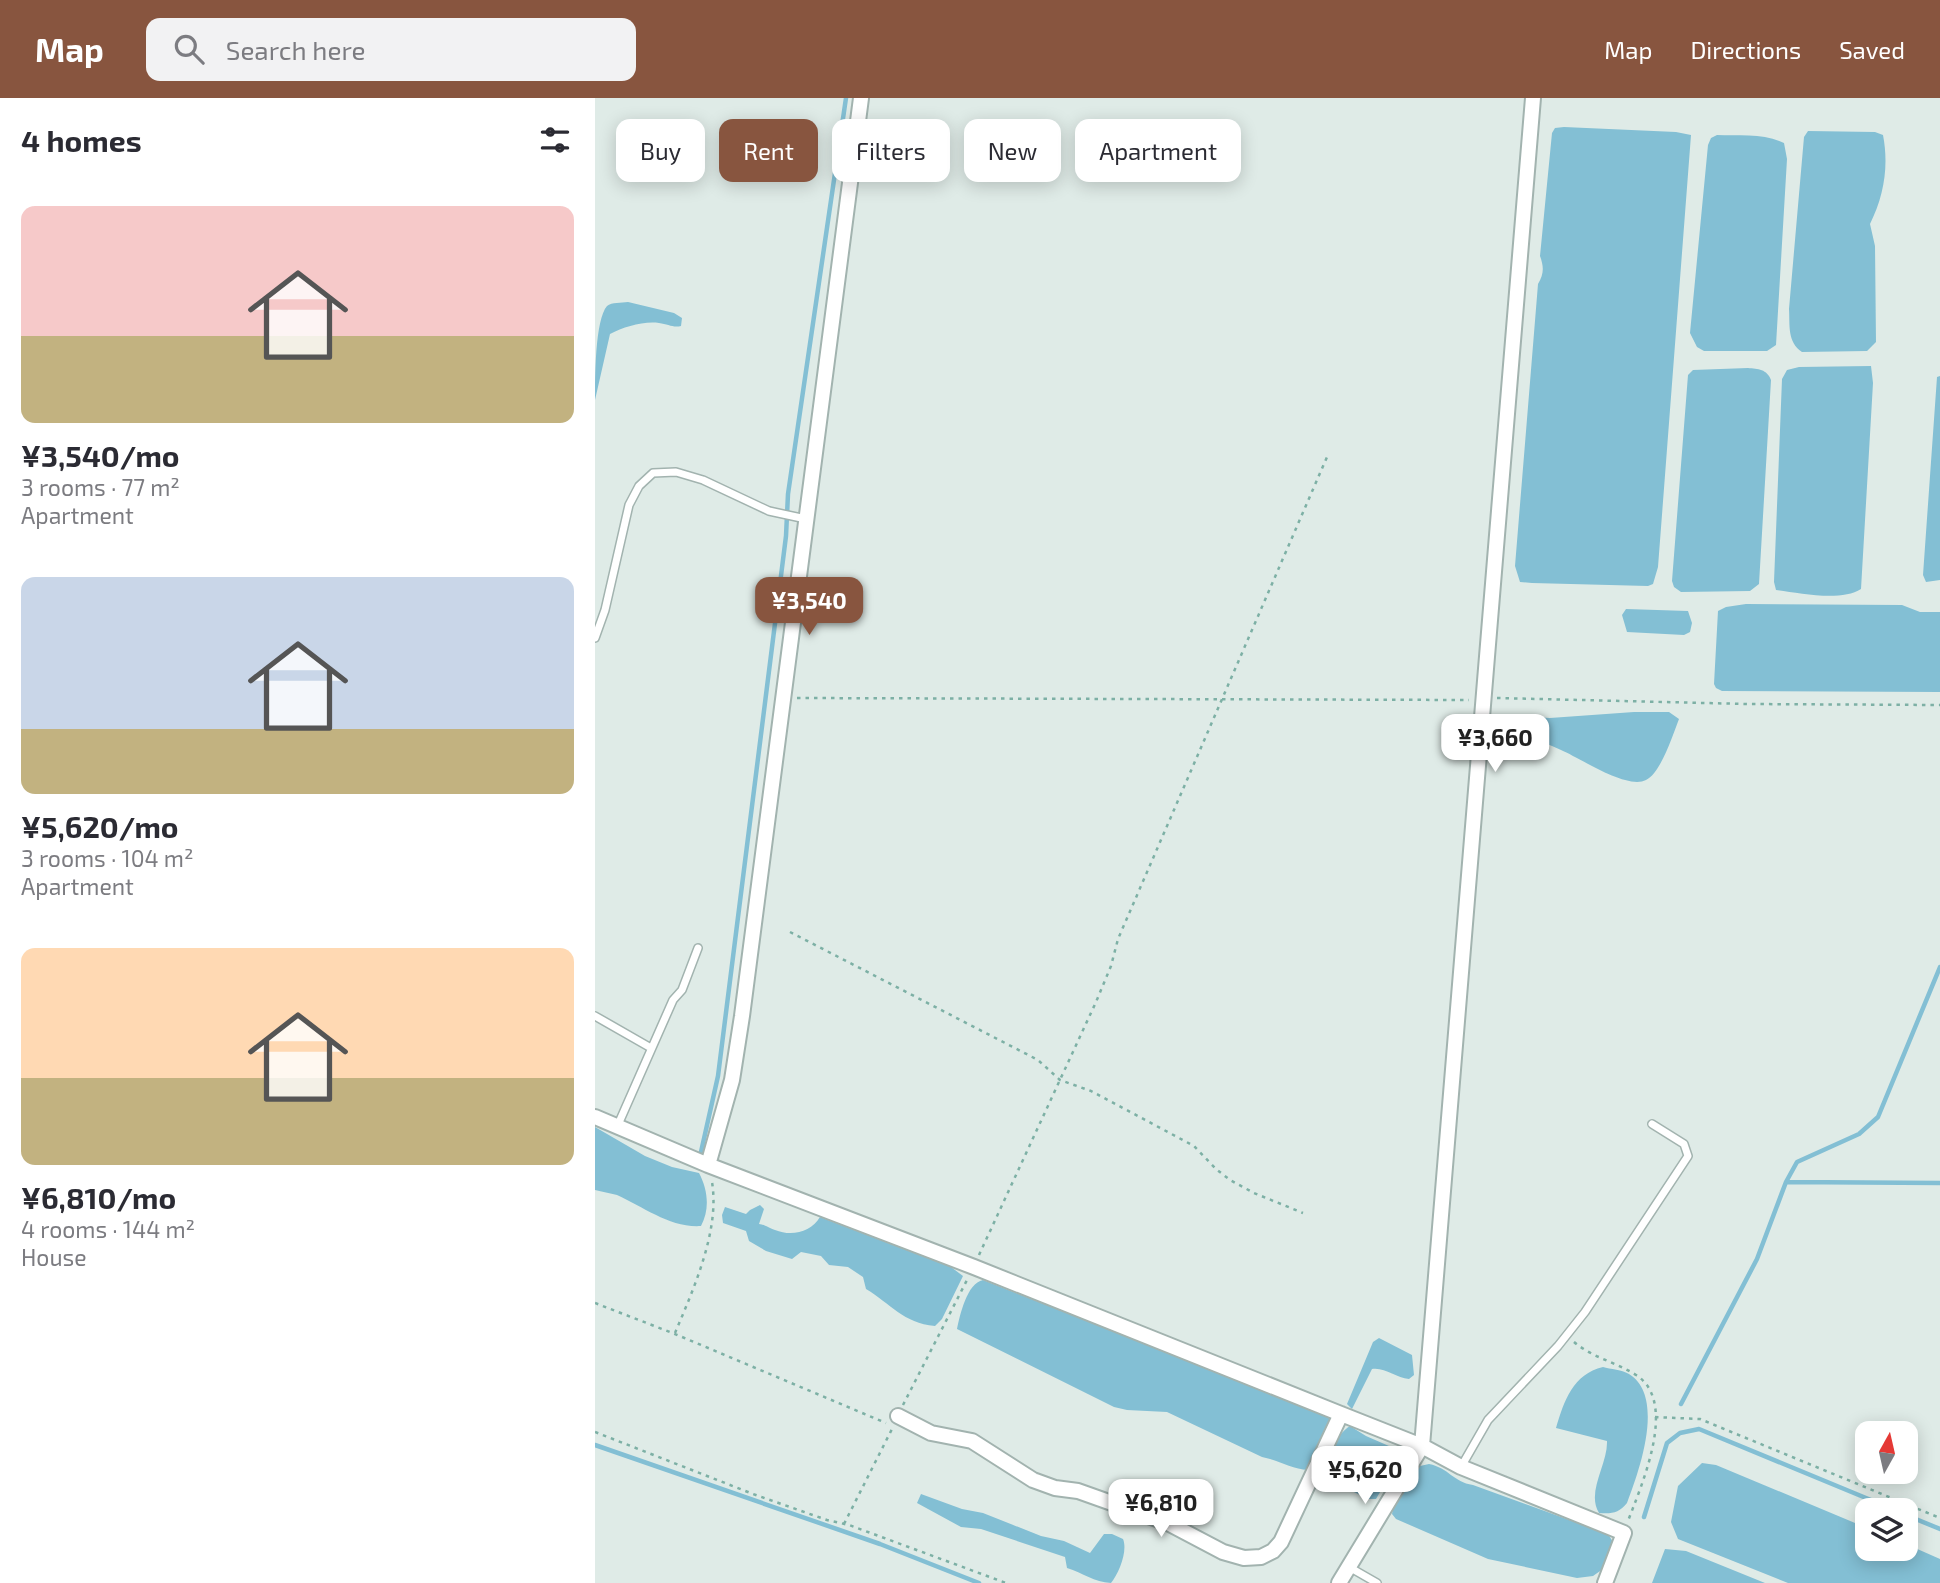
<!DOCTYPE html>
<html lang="en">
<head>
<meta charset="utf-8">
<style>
	:root { --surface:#fff; --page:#f2f2f3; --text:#2b2b33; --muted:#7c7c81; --accent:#88553f }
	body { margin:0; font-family:"Exo 2",sans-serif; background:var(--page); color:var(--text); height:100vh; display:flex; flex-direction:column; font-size:26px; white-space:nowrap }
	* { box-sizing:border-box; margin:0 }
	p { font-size:23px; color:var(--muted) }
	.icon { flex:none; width:38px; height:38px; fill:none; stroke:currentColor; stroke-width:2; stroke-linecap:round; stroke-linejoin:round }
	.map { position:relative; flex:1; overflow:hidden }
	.details { display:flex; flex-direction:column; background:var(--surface); width:595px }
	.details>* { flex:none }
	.top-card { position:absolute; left:21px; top:21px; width:665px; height:63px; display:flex; gap:14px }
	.needle { width:46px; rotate:8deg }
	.controls { position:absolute; left:1260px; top:1323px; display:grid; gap:14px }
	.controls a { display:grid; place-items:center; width:63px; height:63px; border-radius:14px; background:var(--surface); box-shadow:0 4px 18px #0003; font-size:35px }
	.price { position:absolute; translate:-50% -60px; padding:0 16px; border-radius:14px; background:#fff; color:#222; font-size:23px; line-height:46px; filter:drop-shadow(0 2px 4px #0008) }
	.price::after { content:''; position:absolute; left:50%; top:42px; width:21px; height:16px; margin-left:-10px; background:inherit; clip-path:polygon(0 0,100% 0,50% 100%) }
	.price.current { background:var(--accent); color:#fff }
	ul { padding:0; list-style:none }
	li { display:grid; align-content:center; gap:14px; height:371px; padding:0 21px }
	li span { display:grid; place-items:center; height:217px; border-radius:14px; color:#555 }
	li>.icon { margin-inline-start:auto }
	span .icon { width:126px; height:126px; fill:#fffc; stroke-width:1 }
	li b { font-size:30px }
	h2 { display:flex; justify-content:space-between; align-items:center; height:84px; padding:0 21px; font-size:30px }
	.pill { padding:0 24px; border-radius:14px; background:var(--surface); box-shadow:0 4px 18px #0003; font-size:24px; line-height:63px }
	.pill.current { background:var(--accent); color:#fff }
	header { display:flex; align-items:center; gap:42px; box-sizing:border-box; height:98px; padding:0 35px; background:var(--accent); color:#fff }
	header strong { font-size:33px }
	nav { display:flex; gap:38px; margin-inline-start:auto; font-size:24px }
	.search { width:490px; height:63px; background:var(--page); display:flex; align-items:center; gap:18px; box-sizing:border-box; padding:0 24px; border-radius:14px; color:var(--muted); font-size:26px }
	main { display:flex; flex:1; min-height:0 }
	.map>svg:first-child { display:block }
	.water { fill:#83bfd4 }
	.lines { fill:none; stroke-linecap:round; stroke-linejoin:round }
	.stream { stroke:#83bfd4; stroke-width:4.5 }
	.service-casing { stroke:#a2b3af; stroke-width:10 }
	.minor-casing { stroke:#a2b3af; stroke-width:18 }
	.path { stroke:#7db0a5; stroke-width:2.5; stroke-dasharray:3.5 5; stroke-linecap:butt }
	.service { stroke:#fff; stroke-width:7 }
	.minor { stroke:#fff; stroke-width:14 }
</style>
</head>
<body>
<header>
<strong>Map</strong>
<div class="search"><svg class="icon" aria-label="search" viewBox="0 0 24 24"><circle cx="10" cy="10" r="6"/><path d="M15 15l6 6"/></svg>Search here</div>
<nav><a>Map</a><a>Directions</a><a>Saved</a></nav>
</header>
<main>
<section class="details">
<h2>4 homes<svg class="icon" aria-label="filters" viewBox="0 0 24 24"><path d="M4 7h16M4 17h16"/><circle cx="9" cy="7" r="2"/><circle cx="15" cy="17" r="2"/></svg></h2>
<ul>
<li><span style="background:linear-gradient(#f6c9c9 60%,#c2b280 0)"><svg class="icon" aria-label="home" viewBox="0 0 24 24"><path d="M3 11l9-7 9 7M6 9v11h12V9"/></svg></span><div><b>¥3,540/mo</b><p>3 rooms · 77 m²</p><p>Apartment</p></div></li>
<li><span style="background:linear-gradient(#c9d6e8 70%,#c2b280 0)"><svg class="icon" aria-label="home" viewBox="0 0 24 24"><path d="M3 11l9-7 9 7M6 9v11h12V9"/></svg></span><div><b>¥5,620/mo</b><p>3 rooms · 104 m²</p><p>Apartment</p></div></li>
<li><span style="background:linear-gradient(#ffd9b3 60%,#c2b280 0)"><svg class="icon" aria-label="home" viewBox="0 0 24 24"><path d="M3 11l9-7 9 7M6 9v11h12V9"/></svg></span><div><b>¥6,810/mo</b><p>4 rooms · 144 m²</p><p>House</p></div></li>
</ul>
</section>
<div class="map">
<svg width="1345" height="1485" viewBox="0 0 1345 1485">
	<rect width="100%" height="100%" fill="#dfebe7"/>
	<path class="water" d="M969,29L1081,34L1096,37L1063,469L1058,486L1053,488L937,485L925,484L920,468L943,186C949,176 949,169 945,158L957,35L960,30Z
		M1213,33L1280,34L1288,37C1294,68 1289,98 1275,126L1280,148L1281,244L1272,253L1207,254C1192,244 1195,227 1194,211L1209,39Z
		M1122,37C1144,38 1169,35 1189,45L1192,61L1181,247L1172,253H1109L1102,249L1095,235L1113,47L1116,40Z
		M33,204L79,215L87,220L86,228C78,230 73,226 64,225C48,223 29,229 15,236L0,302C0,280 0,222 12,208C17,204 26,205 33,204Z
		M1276,268L1278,285L1266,491C1246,504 1204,495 1181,492L1179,484L1187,281L1192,272L1204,269Z
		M1153,270C1163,271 1172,271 1176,282L1164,486L1155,493L1086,494L1079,489L1077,483L1093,277L1098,272Z
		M1345,278V482L1331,484L1328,477L1342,279Z
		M1151,506L1307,507L1325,514H1345V594L1127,593L1121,590L1119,586L1123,513L1131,509Z
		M1031,511L1093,513L1097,525L1095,534L1089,537L1032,534L1027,517Z
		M1039,614H1074L1084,621C1078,636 1066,675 1051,682C1032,692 985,660 966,652C950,644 932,640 915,634L910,622L922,618L955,620Z
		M0,1029L50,1058L77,1069L104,1075C113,1092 115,1111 106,1128C75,1130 49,1109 22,1097C15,1095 7,1094 0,1092Z
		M165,1107L169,1111L164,1126C171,1127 173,1130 180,1132C197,1139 216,1134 225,1119L356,1169L368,1178L347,1221L340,1228C308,1225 296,1206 271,1191L268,1179L253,1169L234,1167L226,1158L206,1154L197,1161L171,1153L154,1143L151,1133L128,1125L127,1117L130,1109L151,1116L155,1112Z
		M388,1182L734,1318L739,1322L713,1372C697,1371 683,1362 667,1359L572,1314L532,1312L519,1309L362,1231C365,1217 372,1185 388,1182Z
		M784,1240L817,1257L819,1277L814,1281C801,1280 790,1269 777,1271L757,1311L752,1306L778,1244Z
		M1008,1269C1015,1271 1028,1272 1034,1276C1071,1299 1044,1373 1032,1405C1024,1415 1017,1416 1004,1415C991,1394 1013,1366 1012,1343L961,1330C969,1303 978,1276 1008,1269Z
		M755,1328L771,1338L810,1355C803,1373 790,1384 781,1401H773L727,1378C728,1362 741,1337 755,1328Z
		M1107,1365L1121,1367L1272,1430V1451H1311V1446L1345,1461V1485H1193L1083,1441L1076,1424L1083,1388Z
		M834,1366C854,1370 858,1384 878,1387L1013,1436L1018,1444L1016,1454L1008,1471L998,1478L982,1480L893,1461L801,1421L797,1416L798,1410L825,1368Z
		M326,1396L367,1411L388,1415L446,1438L469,1443L495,1455L509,1436H517L528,1441C533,1453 524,1475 516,1485C499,1484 488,1475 472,1470L470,1459L386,1431L366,1429L322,1405Z
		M1070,1451L1091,1453L1170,1485H1057Z"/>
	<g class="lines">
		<path class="stream" d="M106,1054L123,978L191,438L193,396L251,0
			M1191,1084L1345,1085
			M1086,1306L1162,1161L1191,1084L1202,1064L1264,1036L1283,1019L1345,869
			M0,1347L285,1446L384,1485
			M1311,1417L1345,1431
			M1049,1419L1072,1345L1085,1335L1104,1331L1300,1412"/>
		<defs>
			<path id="service" d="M0,540L10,512L34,407L44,388L58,375L81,374L108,382L174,413L211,421
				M0,918L56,950
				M22,1029L78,902L87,892L103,850
				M866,1369L893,1322L963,1248L990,1214L1093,1058L1089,1046L1057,1026
				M754,1469L782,1485"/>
			<path id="minor" d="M0,1019L113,1067L379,1169L746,1316L827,1348L866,1369L1029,1435L1010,1485
				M113,1067L137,982L147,918L266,0
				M303,1318L336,1335L377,1343L438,1382L460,1390L483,1393L573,1425L628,1454L649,1460L666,1459L678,1453L686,1444L746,1316
				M744,1485L827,1348L938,0"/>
		</defs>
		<use href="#service" class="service-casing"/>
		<use href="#minor" class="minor-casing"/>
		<path class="path" d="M202,600L874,602
			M902,600L1152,606L1345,607
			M195,834L443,962L465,982L496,993L599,1048L621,1071L635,1082L659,1095L708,1115
			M384,1157L501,904L516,868L523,841L732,359
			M0,1205L80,1236L291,1325
			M80,1235C99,1190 125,1132 117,1084
			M979,1244C998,1260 1021,1264 1041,1277C1084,1304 1046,1388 1033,1423
			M308,1307L372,1182
			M1060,1319L1105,1321L1345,1420
			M0,1334L158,1396L232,1422L254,1427L411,1485
			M249,1426L298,1329"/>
		<use href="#service" class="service"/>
		<use href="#minor" class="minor"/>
	</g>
</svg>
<div class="controls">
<a><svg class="needle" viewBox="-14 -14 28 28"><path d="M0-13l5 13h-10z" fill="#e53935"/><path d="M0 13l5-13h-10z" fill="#7c7c81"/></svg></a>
<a><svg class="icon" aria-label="layers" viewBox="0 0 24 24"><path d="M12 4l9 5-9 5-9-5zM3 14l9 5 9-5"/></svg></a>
</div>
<b class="price current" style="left:214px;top:539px">¥3,540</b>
<b class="price" style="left:900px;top:676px">¥3,660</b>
<b class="price" style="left:770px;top:1408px">¥5,620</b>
<b class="price" style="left:566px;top:1441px">¥6,810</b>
<div class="top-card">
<a class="pill">Buy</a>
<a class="pill current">Rent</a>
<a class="pill">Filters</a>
<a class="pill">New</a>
<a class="pill">Apartment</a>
</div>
</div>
</main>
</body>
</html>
